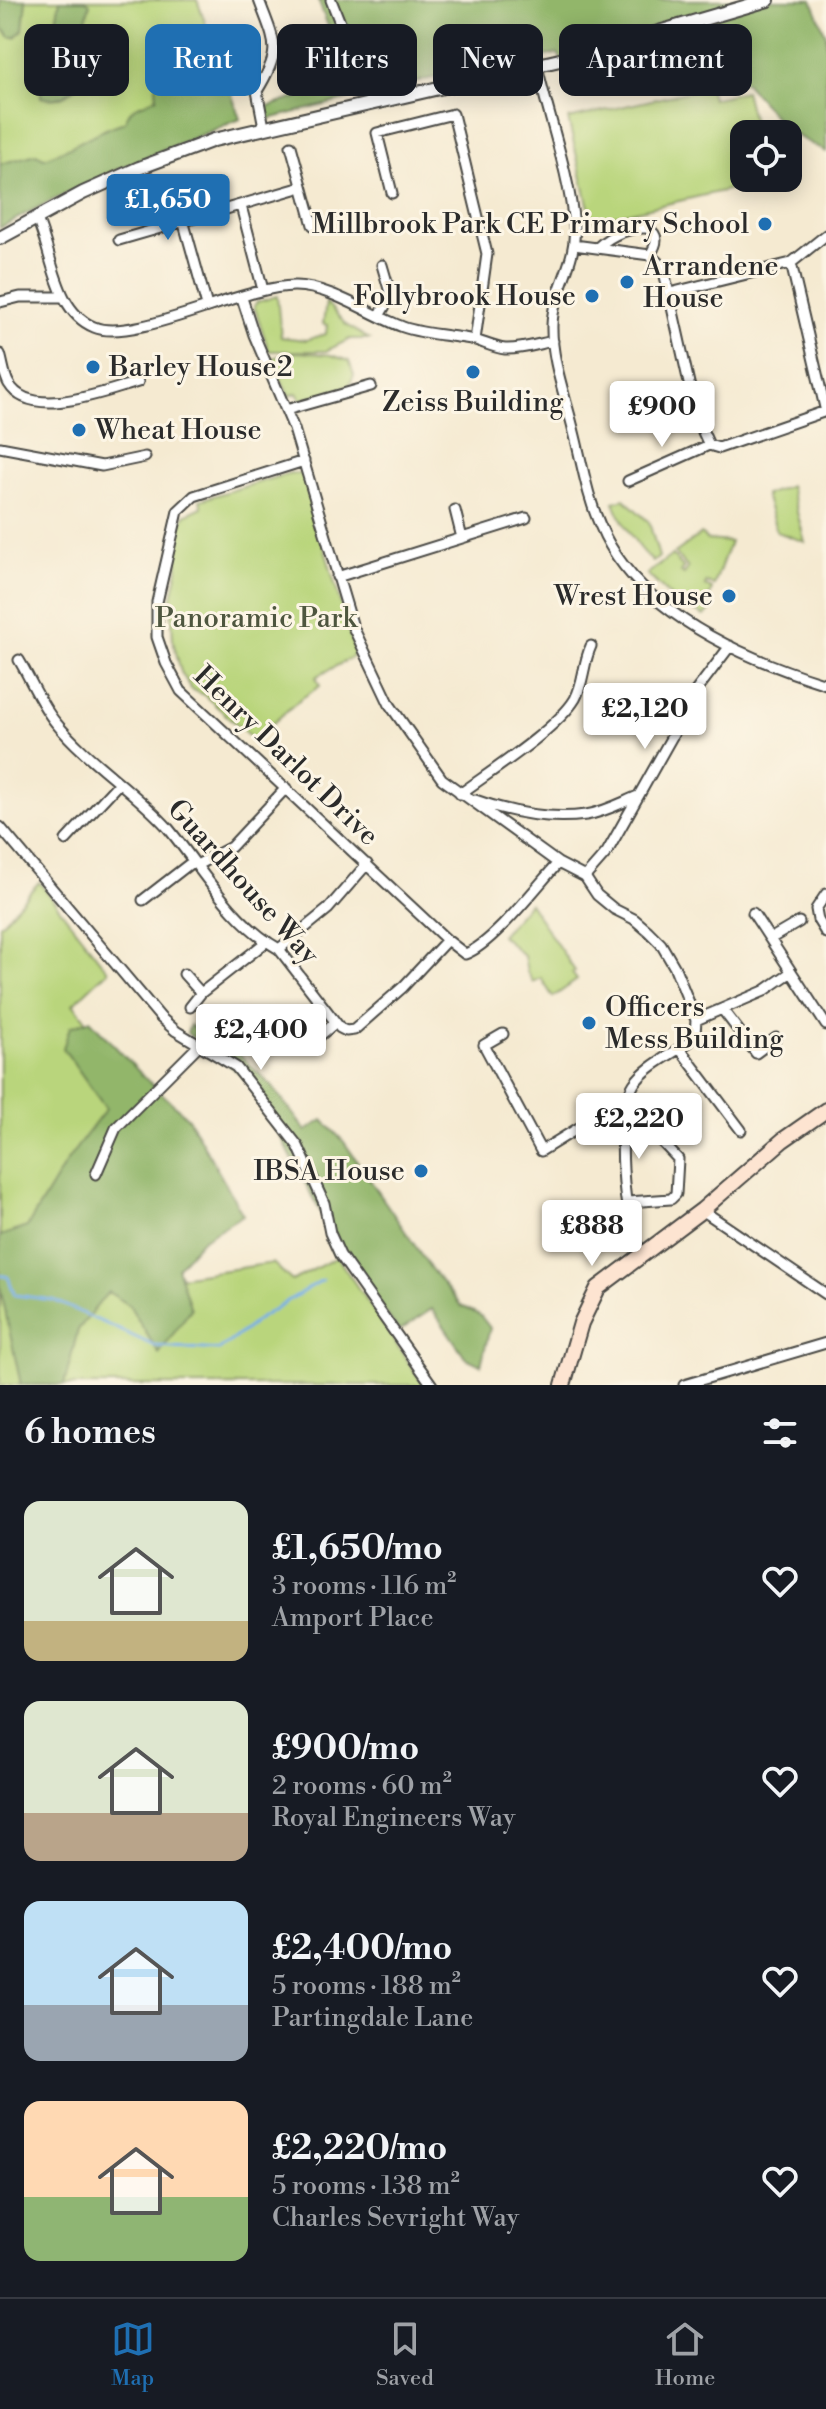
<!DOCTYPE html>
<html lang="en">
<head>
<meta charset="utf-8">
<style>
	:root { --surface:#171b24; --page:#242831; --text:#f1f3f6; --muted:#9ea1a6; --line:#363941; --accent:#1f6fb2 }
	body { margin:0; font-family:"Libre Bodoni",serif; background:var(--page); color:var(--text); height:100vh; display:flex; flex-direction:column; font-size:30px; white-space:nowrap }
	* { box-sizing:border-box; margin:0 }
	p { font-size:26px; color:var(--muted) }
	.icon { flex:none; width:44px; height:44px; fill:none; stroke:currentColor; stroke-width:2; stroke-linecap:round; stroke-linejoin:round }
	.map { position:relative; height:1385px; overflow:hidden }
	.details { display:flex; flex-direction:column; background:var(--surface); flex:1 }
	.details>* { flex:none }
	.banner { position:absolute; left:24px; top:24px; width:778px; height:72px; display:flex; gap:16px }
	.buttons { position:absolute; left:730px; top:120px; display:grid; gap:16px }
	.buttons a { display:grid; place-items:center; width:72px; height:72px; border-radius:16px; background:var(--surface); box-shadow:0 4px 20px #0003; font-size:40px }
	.price { position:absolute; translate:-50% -68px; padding:0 18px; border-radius:8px; background:#fff; color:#222; font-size:26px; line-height:52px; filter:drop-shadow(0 2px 4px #0008) }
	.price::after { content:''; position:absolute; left:50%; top:48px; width:24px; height:18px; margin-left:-12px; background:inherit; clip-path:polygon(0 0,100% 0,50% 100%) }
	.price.current { background:var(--accent); color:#fff }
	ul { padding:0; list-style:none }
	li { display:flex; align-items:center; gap:24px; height:200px; padding:0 24px }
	li span { display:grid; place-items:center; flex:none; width:224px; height:160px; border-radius:16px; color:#555 }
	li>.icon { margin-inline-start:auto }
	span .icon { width:96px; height:96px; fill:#fffc; stroke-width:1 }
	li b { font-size:34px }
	h2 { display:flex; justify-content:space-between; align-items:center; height:96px; padding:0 24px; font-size:34px }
	.chip { padding:0 28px; border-radius:16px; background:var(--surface); box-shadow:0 4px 20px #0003; font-size:28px; line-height:72px }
	.chip.current { background:var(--accent); color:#fff }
	.dock { display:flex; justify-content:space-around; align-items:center; height:112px; border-top:2px solid var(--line); background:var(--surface); font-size:22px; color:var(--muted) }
	.dock a { display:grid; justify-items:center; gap:4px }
	.dock .current { color:var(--accent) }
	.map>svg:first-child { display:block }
	.green { fill:#b9d57b; stroke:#728053; stroke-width:2 }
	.forest { fill:#92b66b; stroke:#5e704b; stroke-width:2 }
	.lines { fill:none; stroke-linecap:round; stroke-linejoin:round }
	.stream { stroke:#77afe7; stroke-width:3 }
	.minor-casing { stroke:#494844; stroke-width:13 }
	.tertiary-casing { stroke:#494844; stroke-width:16 }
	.secondary-casing { stroke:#494844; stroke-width:18 }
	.minor { stroke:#fff; stroke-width:9 }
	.tertiary { stroke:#fff; stroke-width:12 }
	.secondary { stroke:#fde4d1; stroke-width:14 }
	.poi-dot { fill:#1f6fb2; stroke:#fcf5e5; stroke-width:3 }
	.labels { text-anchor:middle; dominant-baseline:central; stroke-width:6; stroke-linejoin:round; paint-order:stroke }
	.poi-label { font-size:28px; fill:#2b2b2b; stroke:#fcf5e5; text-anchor:end }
	.park-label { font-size:28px; fill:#4e563f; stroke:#fcf5e5 }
	.street-label { font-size:28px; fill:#2b2b2b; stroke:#fcf5e5 }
</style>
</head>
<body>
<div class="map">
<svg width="826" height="1385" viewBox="0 0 826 1385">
	<rect width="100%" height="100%" fill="#fcf5e5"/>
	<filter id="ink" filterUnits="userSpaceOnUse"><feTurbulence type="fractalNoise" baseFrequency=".0125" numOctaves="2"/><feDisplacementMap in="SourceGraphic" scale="16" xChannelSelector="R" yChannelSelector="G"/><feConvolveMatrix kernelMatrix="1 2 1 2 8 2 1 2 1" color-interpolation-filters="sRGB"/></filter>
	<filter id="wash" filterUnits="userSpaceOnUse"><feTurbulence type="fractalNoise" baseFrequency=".006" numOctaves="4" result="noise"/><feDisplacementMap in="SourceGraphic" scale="32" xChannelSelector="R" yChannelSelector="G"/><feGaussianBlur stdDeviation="1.8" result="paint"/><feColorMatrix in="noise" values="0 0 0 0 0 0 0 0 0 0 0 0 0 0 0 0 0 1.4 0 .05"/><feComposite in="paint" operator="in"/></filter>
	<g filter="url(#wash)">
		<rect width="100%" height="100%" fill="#f5ead1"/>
		<path class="green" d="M0,0H197L240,119C159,152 76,184 0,228Z
			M709,87L712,99L745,91L756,134H744V178H779L592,221L568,119Z
			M277,296L281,337L306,340L326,334L327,325L323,324L326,302L346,325L369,339H350L326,351H269L254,306L257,302Z
			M297,352L331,355L349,361L354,375L349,386L301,400L297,393L289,396L271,358Z
			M290,473L303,474L355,653L351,658L316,677L320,686L299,700L254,740L204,695L191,689L181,672L173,641L171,601L178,569L176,547L180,526L185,515L202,507L200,500Z
			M790,486L805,542L777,532L765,495Z
			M624,499L649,522L659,557L653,562C636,545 623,525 614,502Z
			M701,534L707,540L730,542L714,585L706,583L705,586L712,589L705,608L710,611L704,616L672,598L647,574L672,555L684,568L681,572L684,574L688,568L675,553Z
			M39,882L108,971L73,1004L148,1097L179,1277L273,1263L292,1281L337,1257L424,1385H0V925Z
			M529,903L575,971L572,973L577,980L553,997L541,978L533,982L527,972L524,956L501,935Z"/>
		<path class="forest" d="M0,0H26L23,30L15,37H10L2,27Z
			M60,0H84L90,4L82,36L73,43L84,54V79C73,92 59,103 41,97V79L52,41Z
			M318,0H812L826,35V152L786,130L745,82L717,73L704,52L659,55L632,63L620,84L580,87L558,54L469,69L376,92L352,90L349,99L269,119L267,107L349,81Z
			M178,53L186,58L193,78L218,91L231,92L240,119C159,152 76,184 0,228V164L36,154L44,158C72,149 96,130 125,122C133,101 140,108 157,97L156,88L162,54Z
			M90,1020L143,1076L188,1118L243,1215L202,1240L177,1268L191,1309L159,1354L129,1305L108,1292L78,1330L64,1385H21L0,1287V1236L27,1227L68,1159L106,1109L63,1048L70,1027Z
			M190,1025L241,1056L271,1085L306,1131L323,1120L344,1142L431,1269L461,1306L480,1315L490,1328L481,1365L466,1358L432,1309L399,1331L343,1255L253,1084L187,1033Z"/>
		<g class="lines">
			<path class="stream" d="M0,1275L8,1277L15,1295L53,1300L155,1346L219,1350L263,1316L322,1280"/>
		</g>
	</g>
	<g filter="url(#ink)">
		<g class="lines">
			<defs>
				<path id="minor" d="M259,0C275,44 283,49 257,91L264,127
					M331,0L372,103
					M537,66C549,119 569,172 574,226C578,261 553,290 552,325C551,360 566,398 574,432C582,463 587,496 600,525C636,612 742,658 826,684
					M291,146L313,225
					M392,193L377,133L453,114L487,254L475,340
					M241,206L263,290
					M36,217C53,252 54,311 94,327C133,344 245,285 295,286C330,286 370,315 403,327C426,335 452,335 475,340C485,343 495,348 505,349C520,350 538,344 553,341
					M183,220L207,306
					M119,240L302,187
					M574,245L650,255L663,267L697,419L709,445L719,448L826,411
					M598,247C611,235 629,227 647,228C660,235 657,244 650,255
					M791,263L826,412
					M670,293L791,263L826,235
					M242,298L254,335L294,429L353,627L390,705L442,779L558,863L585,877L597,895L614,909L634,919L648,931L661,944L675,968L696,1020
					M0,302L20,297H63
					M379,316L391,296L382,265
					M0,354C3,363 4,376 9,384C31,421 106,391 138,382
					M286,410L371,386
					M0,447L102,466L145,457
					M304,461L194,496L178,511L157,602V637L166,663L181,691L447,940L465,954C492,945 537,886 558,863
					M628,481L709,445
					M455,510L462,538
					M337,577L526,518
					M19,660C31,680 41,705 56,723C87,761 135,791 168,828C202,869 231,922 279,949L340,1028L346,1031L354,1030L403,987L447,940
					M460,794C490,772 557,729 575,699C584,683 583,663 591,646
					M475,800C509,812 549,820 586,815C605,812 621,803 638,796
					M0,827L161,1018L176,1031L236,1067L298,1146L324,1203L330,1233L340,1255L432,1385
					M66,840L119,783
					M197,865L231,847L286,788
					M585,877L607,852L679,724L683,708L730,646
					M826,894L816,909L818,920L826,933
					M143,900L192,862
					M753,913L770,939L799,922
					M770,939L826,1025
					M279,949L328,909L367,864
					M184,974L201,993
					M190,1007L201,993L266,942
					M722,1009L756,1053L776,1038
					M503,1034L484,1045L541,1151L598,1116L608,1115L622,1122
					M310,1044L335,1023
					M680,1049L741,1130
					M96,1174L116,1128L200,1044
					M628,1202L671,1199L676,1194L678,1159L661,1141
					M702,1210L826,1294
					M642,1254C622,1225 614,1115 634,1084C646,1066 673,1054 689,1042L695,1034L696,1020L764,991L790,973
					M684,1385L826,1343"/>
				<path id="tertiary" d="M0,238L83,193L139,168L214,140L577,56L768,0"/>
				<path id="secondary" d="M563,1385L581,1323L598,1288L702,1210L783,1140L826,1110"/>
			</defs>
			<use href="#minor" class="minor-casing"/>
			<use href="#tertiary" class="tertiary-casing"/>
			<use href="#secondary" class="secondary-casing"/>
			<use href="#minor" class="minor"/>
			<use href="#tertiary" class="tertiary"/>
			<use href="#secondary" class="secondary"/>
		</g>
	</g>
	<g class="poi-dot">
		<circle cx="765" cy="224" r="8"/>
		<circle cx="627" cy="282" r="8"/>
		<circle cx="592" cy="296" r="8"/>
		<circle cx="93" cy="367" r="8"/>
		<circle cx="473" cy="372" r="8"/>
		<circle cx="79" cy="430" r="8"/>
		<circle cx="729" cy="596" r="8"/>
		<circle cx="589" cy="1023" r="8"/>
		<circle cx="421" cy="1171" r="8"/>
	</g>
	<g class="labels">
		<g class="poi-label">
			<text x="749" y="224">Millbrook Park CE Primary School</text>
			<text x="643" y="266" text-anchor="start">Arrandene<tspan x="643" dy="32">House</tspan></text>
			<text x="576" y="296">Follybrook House</text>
			<text x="109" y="367" text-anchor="start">Barley House2</text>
			<text x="473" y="402" text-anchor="middle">Zeiss Building</text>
			<text x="95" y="430" text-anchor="start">Wheat House</text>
			<text x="713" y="596">Wrest House</text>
			<text x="605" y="1007" text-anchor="start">Officers<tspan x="605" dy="32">Mess Building</tspan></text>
			<text x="405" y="1171">IBSA House</text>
		</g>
		<g class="park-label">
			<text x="256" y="618">Panoramic Park</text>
		</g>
		<g class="street-label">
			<text transform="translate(286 756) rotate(44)">Henry Darlot Drive</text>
			<text transform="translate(243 882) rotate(48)">Guardhouse Way</text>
		</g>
	</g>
</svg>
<div class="buttons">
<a><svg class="icon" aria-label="locate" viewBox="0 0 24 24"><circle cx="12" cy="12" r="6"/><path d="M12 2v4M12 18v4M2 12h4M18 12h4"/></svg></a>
</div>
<b class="price current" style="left:168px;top:242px">£1,650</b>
<b class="price" style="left:662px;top:449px">£900</b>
<b class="price" style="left:645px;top:751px">£2,120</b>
<b class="price" style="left:261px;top:1072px">£2,400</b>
<b class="price" style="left:639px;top:1161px">£2,220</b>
<b class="price" style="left:592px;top:1268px">£888</b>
<div class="banner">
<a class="chip">Buy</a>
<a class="chip current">Rent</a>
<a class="chip">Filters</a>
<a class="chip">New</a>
<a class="chip">Apartment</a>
</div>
</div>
<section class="details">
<h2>6 homes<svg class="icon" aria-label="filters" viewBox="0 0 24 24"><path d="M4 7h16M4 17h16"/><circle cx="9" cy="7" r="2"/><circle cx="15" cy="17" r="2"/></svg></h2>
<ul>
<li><span style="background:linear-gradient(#dfe7d0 75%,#c2b280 0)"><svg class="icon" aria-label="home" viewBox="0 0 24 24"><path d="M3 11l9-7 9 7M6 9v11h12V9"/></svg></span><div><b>£1,650/mo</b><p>3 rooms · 116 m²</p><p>Amport Place</p></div><svg class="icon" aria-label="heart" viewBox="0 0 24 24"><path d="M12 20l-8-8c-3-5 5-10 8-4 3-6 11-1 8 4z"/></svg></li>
<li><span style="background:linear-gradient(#dfe7d0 70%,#b9a48a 0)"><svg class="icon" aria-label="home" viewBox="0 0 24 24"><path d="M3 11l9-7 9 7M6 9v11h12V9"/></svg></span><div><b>£900/mo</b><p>2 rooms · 60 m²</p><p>Royal Engineers Way</p></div><svg class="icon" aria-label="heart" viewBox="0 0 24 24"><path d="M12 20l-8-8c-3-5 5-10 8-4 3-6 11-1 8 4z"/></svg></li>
<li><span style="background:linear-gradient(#bfe0f5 65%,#9aa5b1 0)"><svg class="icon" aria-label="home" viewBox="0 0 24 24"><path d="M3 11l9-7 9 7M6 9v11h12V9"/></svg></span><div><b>£2,400/mo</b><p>5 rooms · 188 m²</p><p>Partingdale Lane</p></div><svg class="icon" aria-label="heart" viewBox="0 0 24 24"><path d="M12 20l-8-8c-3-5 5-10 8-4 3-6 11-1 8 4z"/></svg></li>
<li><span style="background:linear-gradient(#ffd9b3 60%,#8fb573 0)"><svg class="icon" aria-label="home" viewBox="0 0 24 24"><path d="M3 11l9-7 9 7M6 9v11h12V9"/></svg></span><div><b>£2,220/mo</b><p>5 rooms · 138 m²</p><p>Charles Sevright Way</p></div><svg class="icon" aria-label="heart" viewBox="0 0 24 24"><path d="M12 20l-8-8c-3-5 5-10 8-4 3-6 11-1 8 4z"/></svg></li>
</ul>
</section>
<nav class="dock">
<a class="current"><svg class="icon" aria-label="map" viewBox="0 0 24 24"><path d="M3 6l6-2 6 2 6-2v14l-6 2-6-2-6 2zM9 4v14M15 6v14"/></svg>Map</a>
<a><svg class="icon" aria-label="saved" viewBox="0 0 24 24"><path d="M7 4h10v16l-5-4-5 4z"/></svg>Saved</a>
<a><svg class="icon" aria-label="home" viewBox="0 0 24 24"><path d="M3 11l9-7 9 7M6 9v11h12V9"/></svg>Home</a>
</nav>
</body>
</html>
